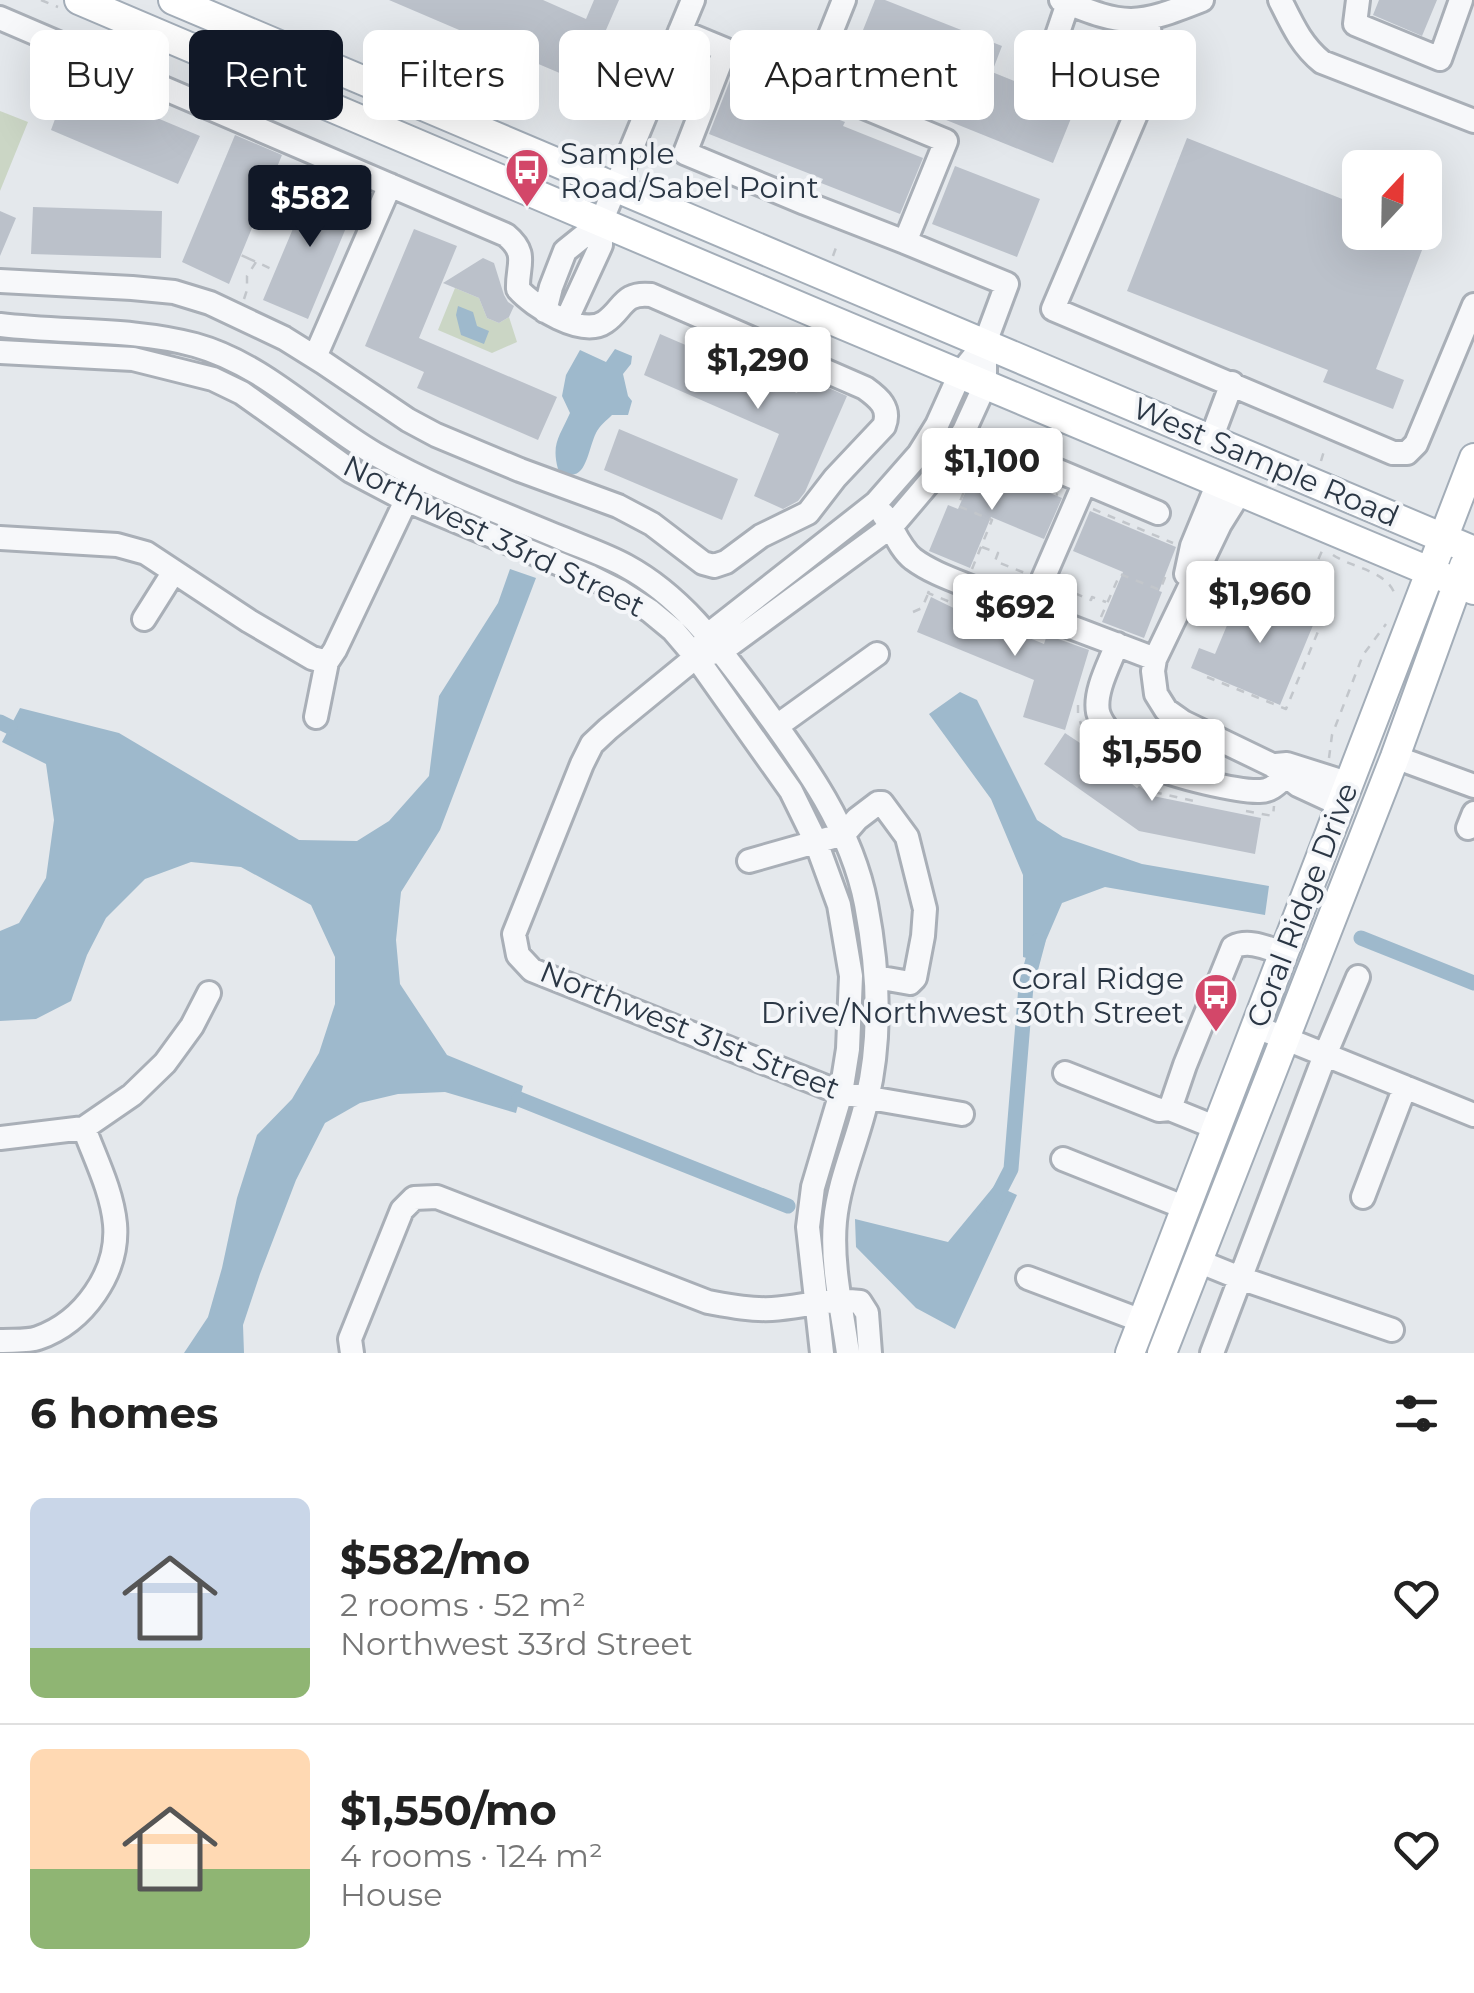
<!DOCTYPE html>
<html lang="en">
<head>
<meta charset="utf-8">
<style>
	:root { --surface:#fff; --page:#f2f2f2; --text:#222; --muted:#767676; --line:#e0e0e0; --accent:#111827 }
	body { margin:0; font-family:Montserrat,sans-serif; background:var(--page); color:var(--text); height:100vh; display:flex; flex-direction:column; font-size:38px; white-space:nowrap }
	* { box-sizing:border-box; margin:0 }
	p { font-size:32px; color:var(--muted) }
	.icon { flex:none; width:55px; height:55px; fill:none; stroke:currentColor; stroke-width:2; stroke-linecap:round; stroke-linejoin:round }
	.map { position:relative; height:1353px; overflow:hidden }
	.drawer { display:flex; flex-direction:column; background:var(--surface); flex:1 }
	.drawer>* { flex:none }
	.guide { position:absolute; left:30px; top:30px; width:1415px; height:90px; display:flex; gap:20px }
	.needle { width:65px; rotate:22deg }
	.controls { position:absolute; left:1342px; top:150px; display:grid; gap:20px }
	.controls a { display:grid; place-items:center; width:100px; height:100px; border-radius:15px; background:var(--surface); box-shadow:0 10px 40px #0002; font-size:50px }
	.price { position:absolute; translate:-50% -85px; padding:0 22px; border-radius:10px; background:#fff; color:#222; font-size:32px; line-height:65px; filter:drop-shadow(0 2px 5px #0008) }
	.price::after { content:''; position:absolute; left:50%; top:60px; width:30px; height:22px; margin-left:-15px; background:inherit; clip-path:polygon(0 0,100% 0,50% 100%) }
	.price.selected { background:var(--accent); color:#fff }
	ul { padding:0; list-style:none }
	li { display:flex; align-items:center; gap:30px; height:250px; padding:0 30px }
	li+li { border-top:2px solid var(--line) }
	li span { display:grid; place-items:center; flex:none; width:280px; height:200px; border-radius:15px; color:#555 }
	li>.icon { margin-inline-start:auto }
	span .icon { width:120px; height:120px; fill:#fffc; stroke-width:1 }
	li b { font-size:42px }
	h2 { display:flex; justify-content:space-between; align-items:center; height:120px; padding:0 30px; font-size:42px }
	.tag { padding:0 35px; border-radius:15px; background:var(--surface); box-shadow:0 10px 40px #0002; font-size:35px; line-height:90px }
	.tag.selected { background:var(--accent); color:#fff }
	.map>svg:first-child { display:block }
	.green { fill:#cbd6c5 }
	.water { fill:#9eb9cc }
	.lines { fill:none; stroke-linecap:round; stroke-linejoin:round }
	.canal { stroke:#9eb9cc; stroke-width:15 }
	.building { fill:#bbc1ca }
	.minor-casing { stroke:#a9afb7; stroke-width:28 }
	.major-casing { stroke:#a3adb8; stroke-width:32 }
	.path { stroke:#c2c6cb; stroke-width:2.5; stroke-dasharray:8 8; stroke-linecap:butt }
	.minor { stroke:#f7f8fa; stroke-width:22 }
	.major { stroke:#fff; stroke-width:28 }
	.labels { text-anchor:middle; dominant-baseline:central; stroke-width:8; stroke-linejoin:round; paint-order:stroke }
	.poi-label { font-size:30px; fill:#2b3745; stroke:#f4f6f9; text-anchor:start }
	.street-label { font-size:30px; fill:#2b3745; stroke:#f4f6f9 }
</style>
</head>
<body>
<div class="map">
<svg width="1474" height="1353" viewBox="0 0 1474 1353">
	<rect width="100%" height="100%" fill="#e4e8ec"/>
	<path class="green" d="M0,111L28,122L0,191Z
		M455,288L479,298L487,318L499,323L509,317L517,342L492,353L438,330Z"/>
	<path class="water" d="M458,306L473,312L477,326L489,331L484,344L461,335L456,315Z
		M615,349L632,356L631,364L623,374L628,396L632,401L628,415H612C607,420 599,426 596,433C587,451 586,489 558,469C551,443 560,436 570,413L562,396L566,375L580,350L606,362Z
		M510,569L536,578L440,830L401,892L396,940L400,984L447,1055L523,1086L516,1113L445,1092L398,1094L360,1103L325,1123L296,1180L260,1274L243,1325L244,1353H184L208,1317L222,1268L237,1198L257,1135L292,1099L319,1053L335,1004V957L311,905L241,867L191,862L145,879L106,918L87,955L71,1001L36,1019L0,1021V931L19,923L46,878L54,820L46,764L2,742L20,708L119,733L299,840L357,841L389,821L429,776L439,696L498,603Z
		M960,692L977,700L1037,820L1063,837L1142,864L1269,886L1265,915L1105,887L1062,903L1037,961L1023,957V875L991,799L929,714Z
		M995,1185L1017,1195L955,1329L916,1308L856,1247L855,1219L948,1242Z"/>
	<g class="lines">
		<path class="canal" d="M0,722L10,727
			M1361,938L1474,983
			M519,1099L788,1206
			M992,1206L1011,1169L1026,986L1038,941"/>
	</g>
	<path class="building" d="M389,0H543L586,19L594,0H619L583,83Z
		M875,0H885L1002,46L992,72L1076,106L1053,163L909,105L923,71L857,45Z
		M1379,0H1437L1422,36L1373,15Z
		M731,78L845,122L843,126L923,158L900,214L821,183L823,179L709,134Z
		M69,81L200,136L178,184L51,130Z
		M235,135L282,155L229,284L182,262Z
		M1187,138L1360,206V232H1429L1376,369L1404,380L1393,409L1323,382L1328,370L1127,291Z
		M955,166L1040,199L1017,257L932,224Z
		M313,181L358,199L308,319L263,300Z
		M33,207L162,211L161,258L31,254Z
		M0,211L16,218L0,256Z
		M414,229L457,246L419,338L557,397L538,440L417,388L424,372L365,346Z
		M483,258L494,263L504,295L508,302L514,306L509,317L499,323L487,318L479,298L443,283Z
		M660,334L797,393L803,377L847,396L805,492L798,501L783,509L754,496L779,434L644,375Z
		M619,429L738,479L722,520L604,470Z
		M978,463L1062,498L1044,539L991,517L970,568L929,551L948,505L958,509Z
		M1090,511L1176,547L1159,591L1162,592L1144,638L1102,622L1123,572L1073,551Z
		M1242,588L1283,604L1285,598L1314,611L1312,616L1316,618L1280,705L1191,668L1199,648L1215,654L1233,611L1238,604Z
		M931,597L974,618L975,616L994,623L993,626L1014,634L1015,632L1044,644L1047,635L1089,650L1065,730L1023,717L1034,680L917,632Z
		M1065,733L1086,747L1084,750L1102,763L1104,761L1137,788L1139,786L1153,796L1261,818L1255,854L1139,831L1044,764Z"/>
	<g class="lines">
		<defs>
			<path id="minor" d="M1061,0C1126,27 1136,26 1202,0
				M1280,0C1292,24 1301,45 1322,62L1474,121
				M1358,0L1355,24L1440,59L1461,0
				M0,18L506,235C529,254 517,265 518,289C533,306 582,338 605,322C624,309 622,292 651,295L865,388C879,398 891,408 884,426L835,478L808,513L761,536L726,562L714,566L703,563L652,524L618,506L520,470L436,435L408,420L324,363L284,338L210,303L174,292L132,288L0,281
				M1148,19L1154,72L1053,309L1393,453H1407L1416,444L1474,305
				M680,31L946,141L905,242L805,203L685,153L725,50
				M1048,62L1068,3
				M810,85L844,0
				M905,242L1007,284L985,343L960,374L937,425L919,454L876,503L708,635L696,657L608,729L592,744L582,764L514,934L518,955L532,970L841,1093L962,1114
				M545,311L551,287L565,251L601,222
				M566,321L601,245V222L693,0
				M0,325C65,333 131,328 195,345C264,364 315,419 375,454C434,488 499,512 561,538C582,547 606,555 626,566C683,597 719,648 757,699C803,762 851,826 866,904C878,967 882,1036 867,1099C858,1140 839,1179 835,1221C831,1264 842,1310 848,1353
				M0,352L133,359L213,379L242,393L351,471L406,500L591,577L619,591L650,611L673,630L696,657L791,791L816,842L839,905L851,976L848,1049L841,1093L813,1187L808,1227L822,1353
				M315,357L390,185
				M1211,439L1232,383
				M999,446L1158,513
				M1240,492L1220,524L1155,659L1153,671L1156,694L1166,710L1183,722L1272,765L1298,785L1339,804
				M883,514C893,528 899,548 913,559C933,574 960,582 983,592C1039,616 1098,637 1155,659
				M0,538L117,545L146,553L249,621L312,658L327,662
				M1186,574L1192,546L1218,483
				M1192,584L1224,599
				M1029,611L1085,482
				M144,619L173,573
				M1117,644C1110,663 1094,691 1098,712C1103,732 1135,757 1153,766C1172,776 1238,792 1260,791C1271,791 1278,783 1286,776
				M708,654L723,650L892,526L937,473L964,431L985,385V343
				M316,717L327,662L335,650L412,488
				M777,726L877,654
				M1395,757L1474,786
				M1276,765L1287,764L1347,783
				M1468,828L1474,813
				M749,861L844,834L857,819L878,803H882L907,837L925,909L923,936L915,978L910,983L876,977
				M1257,1027L1474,1115
				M1065,1073L1159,1110L1170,1109
				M1217,1128L1170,1109L1185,1065L1233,947C1249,939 1267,948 1283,953
				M0,1138L84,1128L132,1095L165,1063L192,1026L209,993
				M1063,1159L1186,1208
				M1363,1197L1405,1087
				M1198,1261L1240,1278L1392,1330
				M1028,1278L1142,1321
				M0,1341C12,1340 27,1342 38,1338C84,1322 119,1272 115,1224C112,1191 95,1158 84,1128
				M352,1353L350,1339L402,1210L414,1198L437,1197L708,1302C730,1306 750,1310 772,1309C802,1307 829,1298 860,1302L867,1313L870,1353
				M1212,1353L1325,1055L1358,977"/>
			<path id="major" d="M79,0L822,316L1474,590
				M173,0L1474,551
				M1130,1353L1474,458
				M1162,1353L1395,757L1464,566"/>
		</defs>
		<use href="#minor" class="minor-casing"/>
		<use href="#major" class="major-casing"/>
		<path class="path" d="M41,0L58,7
			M833,256L838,242
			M244,299L247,290V276L256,262L241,255L276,271
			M1321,461L1324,451
			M1093,509L1173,543
			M982,547L998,553L995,561L1025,573
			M1333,555C1354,569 1391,571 1396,599
			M972,569L992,520L958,506L977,461L1058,495
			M1060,587L1091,600L1092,597L1106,602
			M929,591L928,593L1038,638
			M1299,603L1322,551
			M913,612L922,608L928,594
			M1101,617L1120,574L1160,590L1166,575
			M1207,677L1286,709L1324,617L1323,614L1233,577
			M1078,713V697
			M1080,721L1086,740L1103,754
			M1329,758L1332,735L1363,655L1386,624
			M1141,782L1158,793L1194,801
			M1246,811L1273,816L1274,806"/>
		<use href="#minor" class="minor"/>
		<use href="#major" class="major"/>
	</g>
	<defs>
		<symbol id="bus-pin" viewBox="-11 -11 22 30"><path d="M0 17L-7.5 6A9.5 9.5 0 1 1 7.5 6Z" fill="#d34769" stroke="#f4f6f9"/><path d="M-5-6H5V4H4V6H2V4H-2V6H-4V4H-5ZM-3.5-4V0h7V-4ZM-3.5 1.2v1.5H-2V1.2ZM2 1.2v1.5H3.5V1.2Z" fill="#fff"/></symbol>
	</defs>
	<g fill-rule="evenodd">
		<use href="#bus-pin" x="502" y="145" width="50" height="68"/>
		<use href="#bus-pin" x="1191" y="970" width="50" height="68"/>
	</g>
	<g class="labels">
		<g class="poi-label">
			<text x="560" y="153">Sample<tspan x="560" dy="34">Road/Sabel Point</tspan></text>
			<text x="1184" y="978" text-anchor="end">Coral Ridge<tspan x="1184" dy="34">Drive/Northwest 30th Street</tspan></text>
		</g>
		<g class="street-label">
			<text transform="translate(1266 462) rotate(23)">West Sample Road</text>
			<text transform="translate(494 536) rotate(26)">Northwest 33rd Street</text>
			<text transform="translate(1302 905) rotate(-69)">Coral Ridge Drive</text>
			<text transform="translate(690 1030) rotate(22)">Northwest 31st Street</text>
		</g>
	</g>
</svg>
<div class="controls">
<a><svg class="needle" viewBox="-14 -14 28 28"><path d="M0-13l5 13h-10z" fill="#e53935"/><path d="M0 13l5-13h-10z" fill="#767676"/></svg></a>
</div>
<b class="price selected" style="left:310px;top:250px">$582</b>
<b class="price" style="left:758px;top:412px">$1,290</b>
<b class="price" style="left:992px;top:513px">$1,100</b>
<b class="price" style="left:1260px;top:646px">$1,960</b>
<b class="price" style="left:1015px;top:659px">$692</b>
<b class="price" style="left:1152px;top:804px">$1,550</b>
<div class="guide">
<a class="tag">Buy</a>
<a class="tag selected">Rent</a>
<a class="tag">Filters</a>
<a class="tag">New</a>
<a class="tag">Apartment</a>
<a class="tag">House</a>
</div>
</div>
<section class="drawer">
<h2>6 homes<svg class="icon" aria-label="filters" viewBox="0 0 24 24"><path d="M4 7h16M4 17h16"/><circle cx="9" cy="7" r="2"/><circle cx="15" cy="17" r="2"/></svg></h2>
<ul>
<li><span style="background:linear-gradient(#c9d6e8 75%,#8fb573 0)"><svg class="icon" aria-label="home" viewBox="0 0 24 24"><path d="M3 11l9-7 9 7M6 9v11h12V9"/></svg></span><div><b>$582/mo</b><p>2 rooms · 52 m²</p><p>Northwest 33rd Street</p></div><svg class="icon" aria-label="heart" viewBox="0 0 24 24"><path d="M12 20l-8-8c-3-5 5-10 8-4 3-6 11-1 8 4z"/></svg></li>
<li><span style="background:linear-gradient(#ffd9b3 60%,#8fb573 0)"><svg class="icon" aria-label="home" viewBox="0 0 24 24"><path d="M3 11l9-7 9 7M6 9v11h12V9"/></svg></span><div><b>$1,550/mo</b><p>4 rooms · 124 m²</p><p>House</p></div><svg class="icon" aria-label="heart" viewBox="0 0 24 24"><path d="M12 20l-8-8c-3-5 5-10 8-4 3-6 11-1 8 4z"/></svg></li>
</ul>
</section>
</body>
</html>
